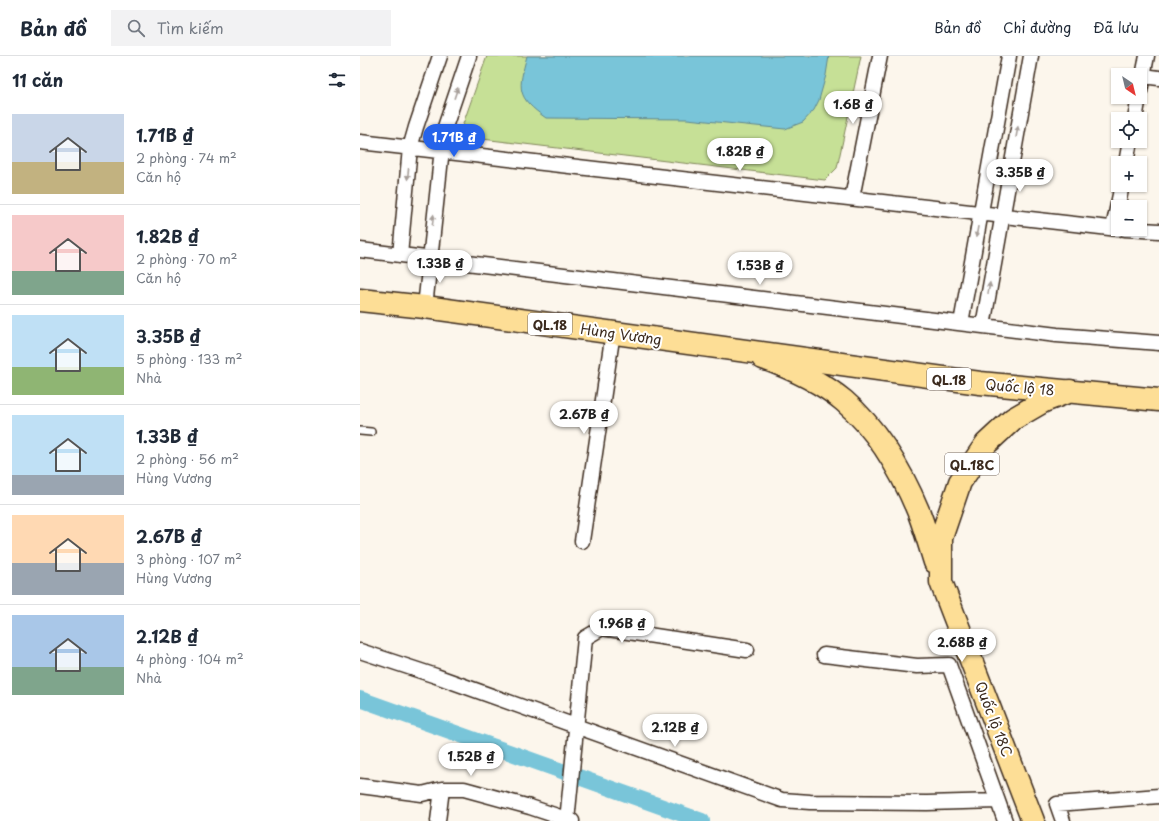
<!DOCTYPE html>
<html lang="vi">
<head>
<meta charset="utf-8">
<style>
	:root { --surface:#fff; --page:#f2f2f3; --text:#1f2937; --muted:#747a83; --line:#e0e1e3; --accent:#2563eb }
	body { margin:0; font-family:"Playpen Sans",sans-serif; background:var(--page); color:var(--text); height:100vh; display:flex; flex-direction:column; font-size:15px; white-space:nowrap }
	* { box-sizing:border-box; margin:0 }
	p { font-size:13px; color:var(--muted) }
	.icon { flex:none; width:22px; height:22px; fill:none; stroke:currentColor; stroke-width:2; stroke-linecap:round; stroke-linejoin:round }
	.map { position:relative; flex:1; overflow:hidden }
	.side { display:flex; flex-direction:column; background:var(--surface); width:360px }
	.side>* { flex:none }
	.needle { width:26px; rotate:145deg }
	.buttons { position:absolute; left:751px; top:12px; display:grid; gap:8px }
	.buttons a { display:grid; place-items:center; width:36px; height:36px; border-radius:0px; background:var(--surface); box-shadow:0 1px 3px #0004; font-size:20px }
	.price { position:absolute; translate:-50% -34px; padding:0 9px; border-radius:14px; background:#fff; color:#222; font-size:13px; line-height:26px; filter:drop-shadow(0 1px 2px #0008) }
	.price::after { content:''; position:absolute; left:50%; top:24px; width:12px; height:9px; margin-left:-6px; background:inherit; clip-path:polygon(0 0,100% 0,50% 100%) }
	.price.on { background:var(--accent); color:#fff }
	ul { padding:0; list-style:none }
	li { display:flex; align-items:center; gap:12px; height:100px; padding:0 12px }
	li+li { border-top:1px solid var(--line) }
	li span { display:grid; place-items:center; flex:none; width:112px; height:80px; border-radius:0px; color:#555 }
	li>.icon { margin-inline-start:auto }
	span .icon { width:48px; height:48px; fill:#fffc; stroke-width:1 }
	li b { font-size:17px }
	h2 { display:flex; justify-content:space-between; align-items:center; height:48px; padding:0 12px; font-size:17px }
	header { display:flex; align-items:center; gap:24px; box-sizing:border-box; height:56px; padding:0 20px; background:var(--surface); border-bottom:1px solid var(--line) }
	header strong { font-size:19px }
	nav { display:flex; gap:22px; margin-inline-start:auto; font-size:14px }
	.search { width:280px; height:36px; background:var(--page); display:flex; align-items:center; gap:10px; box-sizing:border-box; padding:0 14px; border-radius:0px; color:var(--muted); font-size:15px }
	main { display:flex; flex:1; min-height:0 }
	.map>svg:first-child { display:block }
	.green { fill:#c6e096; stroke:#80855a }
	.water { fill:#79c5d9; stroke:#60878e }
	.lines { fill:none; stroke-linecap:round; stroke-linejoin:round }
	.canal { stroke:#79c5d9; stroke-width:16 }
	.lane-casing { stroke:#3b2a1e; stroke-width:10 }
	.street-casing { stroke:#3b2a1e; stroke-width:17 }
	.primary-casing { stroke:#3b2a1e; stroke-width:25 }
	.highway-casing { stroke:#3b2a1e; stroke-width:25 }
	.lane { stroke:#fff; stroke-width:7 }
	.street { stroke:#fff; stroke-width:14 }
	.primary { stroke:#fdde96; stroke-width:22 }
	.highway { stroke:#fdde96; stroke-width:22 }
	.oneway { fill:#a79f9a }
	.labels { text-anchor:middle; dominant-baseline:central; stroke-width:4; stroke-linejoin:round; paint-order:stroke }
	.shield { fill:#fff; stroke:#766a62; stroke-width:1 }
	.shield-label { font-size:13px; font-weight:bold; fill:#3b2a1e }
	.street-label { font-size:14px; fill:#3b2a1e; stroke:#fff }
</style>
</head>
<body>
<header>
<strong>Bản đồ</strong>
<div class="search"><svg class="icon" aria-label="search" viewBox="0 0 24 24"><circle cx="10" cy="10" r="6"/><path d="M15 15l6 6"/></svg>Tìm kiếm</div>
<nav><a>Bản đồ</a><a>Chỉ đường</a><a>Đã lưu</a></nav>
</header>
<main>
<section class="side">
<h2>11 căn<svg class="icon" aria-label="filters" viewBox="0 0 24 24"><path d="M4 7h16M4 17h16"/><circle cx="9" cy="7" r="2"/><circle cx="15" cy="17" r="2"/></svg></h2>
<ul>
<li><span style="background:linear-gradient(#c9d6e8 60%,#c2b280 0)"><svg class="icon" aria-label="home" viewBox="0 0 24 24"><path d="M3 11l9-7 9 7M6 9v11h12V9"/></svg></span><div><b>1.71B ₫</b><p>2 phòng · 74 m²</p><p>Căn hộ</p></div></li>
<li><span style="background:linear-gradient(#f6c9c9 70%,#7fa58c 0)"><svg class="icon" aria-label="home" viewBox="0 0 24 24"><path d="M3 11l9-7 9 7M6 9v11h12V9"/></svg></span><div><b>1.82B ₫</b><p>2 phòng · 70 m²</p><p>Căn hộ</p></div></li>
<li><span style="background:linear-gradient(#bfe0f5 65%,#8fb573 0)"><svg class="icon" aria-label="home" viewBox="0 0 24 24"><path d="M3 11l9-7 9 7M6 9v11h12V9"/></svg></span><div><b>3.35B ₫</b><p>5 phòng · 133 m²</p><p>Nhà</p></div></li>
<li><span style="background:linear-gradient(#bfe0f5 75%,#9aa5b1 0)"><svg class="icon" aria-label="home" viewBox="0 0 24 24"><path d="M3 11l9-7 9 7M6 9v11h12V9"/></svg></span><div><b>1.33B ₫</b><p>2 phòng · 56 m²</p><p>Hùng Vương</p></div></li>
<li><span style="background:linear-gradient(#ffd9b3 60%,#9aa5b1 0)"><svg class="icon" aria-label="home" viewBox="0 0 24 24"><path d="M3 11l9-7 9 7M6 9v11h12V9"/></svg></span><div><b>2.67B ₫</b><p>3 phòng · 107 m²</p><p>Hùng Vương</p></div></li>
<li><span style="background:linear-gradient(#a9c7e8 65%,#7fa58c 0)"><svg class="icon" aria-label="home" viewBox="0 0 24 24"><path d="M3 11l9-7 9 7M6 9v11h12V9"/></svg></span><div><b>2.12B ₫</b><p>4 phòng · 104 m²</p><p>Nhà</p></div></li>
</ul>
</section>
<div class="map">
<svg width="799" height="765" viewBox="0 0 799 765">
	<rect width="100%" height="100%" fill="#fcf6ec"/>
	<filter id="ink" filterUnits="userSpaceOnUse"><feTurbulence type="fractalNoise" baseFrequency=".025" numOctaves="2"/><feDisplacementMap in="SourceGraphic" scale="8" xChannelSelector="R" yChannelSelector="G"/><feConvolveMatrix kernelMatrix="1 2 1 2 8 2 1 2 1" color-interpolation-filters="sRGB"/></filter>
	<g filter="url(#ink)">
		<path class="green" d="M127,0H501L477,112L465,124L114,82L103,68Z"/>
		<path class="water" d="M167,0H469L466,19L459,44L454,54L443,66L425,73L327,63L186,62C156,41 158,33 167,0Z"/>
		<g class="lines">
			<path class="canal" d="M0,643L342,765"/>
			<defs>
				<path id="lane" d="M0,375L11,376"/>
				<path id="street" d="M783,20L799,22
					M780,35L787,0
					M775,63L779,41
					M0,86L758,173
					M766,107L770,85
					M492,142L520,0
					M753,172L762,129
					M765,173L799,175
					M0,194L697,279L799,287
					M40,199L50,92L56,71L80,0
					M65,251L84,74L109,0
					M601,267L649,0
					M623,270L671,0
					M222,485L253,276
					M0,595L76,620L422,744L450,746L567,747L638,745
					M464,599L557,610L589,609L645,765
					M0,730L62,738L82,733H104L170,751L212,765
					M78,765L82,733
					M207,765L225,582L242,572L387,594
					M703,765L697,748L799,740"/>
				<path id="primary" d="M403,302C431,312 460,325 484,345C518,374 542,416 559,457C565,473 570,490 575,506
					M673,765L581,526V482L600,426L626,388L653,363L684,345L710,335"/>
				<path id="highway" d="M0,244L65,251L620,327L799,344"/>
			</defs>
			<use href="#lane" class="lane-casing"/>
			<use href="#street" class="street-casing"/>
			<use href="#primary" class="primary-casing"/>
			<use href="#highway" class="highway-casing"/>
			<use href="#lane" class="lane"/>
			<use href="#street" class="street"/>
			<use href="#primary" class="primary"/>
			<use href="#highway" class="highway"/>
		</g>
		<defs><path id="oneway-solid" d="M-6-.8H1V-3.2L6.5 0L1 3.2V.8H-6Z"/></defs>
		<g class="oneway">
			<use href="#oneway-solid" transform="translate(96 37) rotate(-71)"/>
			<use href="#oneway-solid" transform="translate(657 76) rotate(-80)"/>
			<use href="#oneway-solid" transform="translate(48 118) rotate(96)"/>
			<use href="#oneway-solid" transform="translate(73 164) rotate(-83)"/>
			<use href="#oneway-solid" transform="translate(617 176) rotate(100)"/>
			<use href="#oneway-solid" transform="translate(629 232) rotate(-80)"/>
		</g>
	</g>
	<g class="labels">
		<g class="shield">
			<rect x="168" y="257" width="44" height="22" rx="3"/>
			<rect x="567" y="312" width="44" height="22" rx="3"/>
			<rect x="585" y="397" width="54" height="22" rx="3"/>
		</g>
		<g class="shield-label">
			<text x="190" y="268">QL.18</text>
			<text x="589" y="323">QL.18</text>
			<text x="612" y="408">QL.18C</text>
		</g>
		<g class="street-label">
			<text transform="translate(261 278) rotate(8)">Hùng Vương</text>
			<text transform="translate(660 331) rotate(5)">Quốc lộ 18</text>
			<text transform="translate(634 663) rotate(69)">Quốc lộ 18C</text>
		</g>
	</g>
</svg>
<div class="buttons">
<a><svg class="needle" viewBox="-14 -14 28 28"><path d="M0-13l5 13h-10z" fill="#e53935"/><path d="M0 13l5-13h-10z" fill="#747a83"/></svg></a>
<a><svg class="icon" aria-label="locate" viewBox="0 0 24 24"><circle cx="12" cy="12" r="6"/><path d="M12 2v4M12 18v4M2 12h4M18 12h4"/></svg></a>
<a>+</a>
<a>−</a>
</div>
<b class="price" style="left:493px;top:69px">1.6B ₫</b>
<b class="price on" style="left:94px;top:102px">1.71B ₫</b>
<b class="price" style="left:380px;top:116px">1.82B ₫</b>
<b class="price" style="left:660px;top:137px">3.35B ₫</b>
<b class="price" style="left:80px;top:228px">1.33B ₫</b>
<b class="price" style="left:400px;top:230px">1.53B ₫</b>
<b class="price" style="left:224px;top:379px">2.67B ₫</b>
<b class="price" style="left:262px;top:588px">1.96B ₫</b>
<b class="price" style="left:602px;top:607px">2.68B ₫</b>
<b class="price" style="left:315px;top:692px">2.12B ₫</b>
<b class="price" style="left:111px;top:721px">1.52B ₫</b>
</div>
</main>
</body>
</html>
